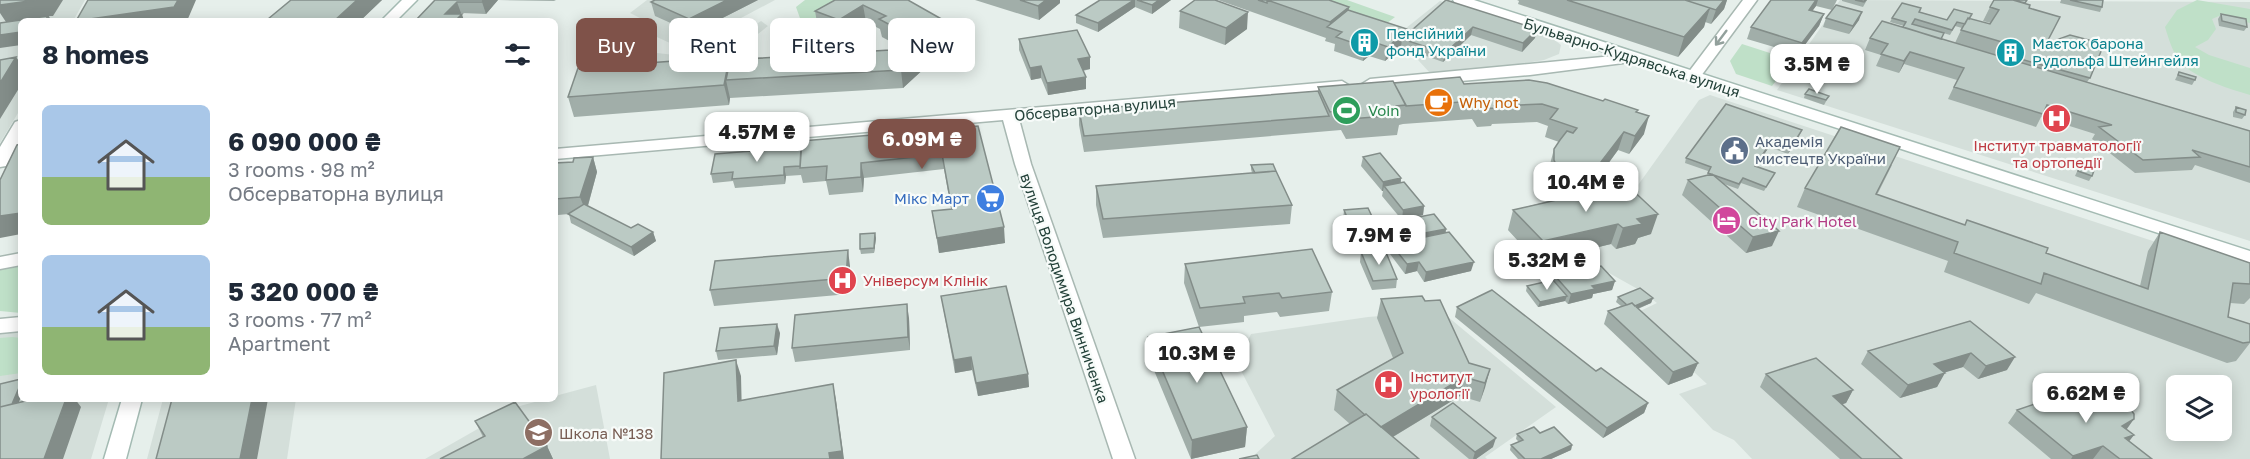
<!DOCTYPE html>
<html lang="en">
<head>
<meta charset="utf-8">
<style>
	:root { --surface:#fff; --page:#f6f6f7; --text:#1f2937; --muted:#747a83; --accent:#7f5249 }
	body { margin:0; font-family:"Golos Text",sans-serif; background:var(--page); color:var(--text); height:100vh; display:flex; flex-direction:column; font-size:22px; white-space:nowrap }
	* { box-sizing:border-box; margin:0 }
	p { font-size:20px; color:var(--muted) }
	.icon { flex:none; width:33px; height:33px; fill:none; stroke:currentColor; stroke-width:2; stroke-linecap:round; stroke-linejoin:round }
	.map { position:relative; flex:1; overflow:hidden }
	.drawer { position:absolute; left:18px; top:18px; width:540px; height:384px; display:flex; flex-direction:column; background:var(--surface); border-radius:9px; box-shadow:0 3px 15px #0003 }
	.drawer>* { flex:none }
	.hud { position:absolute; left:576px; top:18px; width:570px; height:54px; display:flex; gap:12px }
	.buttons { position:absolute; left:2166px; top:375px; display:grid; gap:12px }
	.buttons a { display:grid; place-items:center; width:66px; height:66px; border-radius:9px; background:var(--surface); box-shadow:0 3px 15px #0003; font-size:30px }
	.price { position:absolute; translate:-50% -51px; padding:0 14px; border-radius:12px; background:#fff; color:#222; font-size:20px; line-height:39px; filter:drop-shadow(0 2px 3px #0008) }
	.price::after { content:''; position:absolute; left:50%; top:36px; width:18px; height:14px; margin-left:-9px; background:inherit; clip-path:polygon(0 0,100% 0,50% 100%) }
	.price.active { background:var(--accent); color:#fff }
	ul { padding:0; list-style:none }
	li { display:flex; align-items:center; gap:18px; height:150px; padding:0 24px }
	li span { display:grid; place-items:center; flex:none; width:168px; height:120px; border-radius:9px; color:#555 }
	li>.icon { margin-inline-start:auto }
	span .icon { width:72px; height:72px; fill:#fffc; stroke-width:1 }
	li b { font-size:26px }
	h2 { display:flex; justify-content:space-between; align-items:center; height:72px; padding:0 24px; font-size:26px }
	.chip { padding:0 21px; border-radius:9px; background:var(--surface); box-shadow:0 3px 15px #0003; font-size:21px; line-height:54px }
	.chip.active { background:var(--accent); color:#fff }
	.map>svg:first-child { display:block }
	.built { fill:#d4dfda; fill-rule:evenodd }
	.green { fill:#bfe0c8 }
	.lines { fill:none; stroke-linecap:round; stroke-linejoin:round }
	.street-casing { stroke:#a8b8b2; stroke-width:3 }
	.secondary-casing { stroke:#a4bbb3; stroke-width:3 }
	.street { fill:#fff; fill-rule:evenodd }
	.secondary { fill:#fff; fill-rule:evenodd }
	.wall { fill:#a1aea9; fill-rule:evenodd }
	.shaded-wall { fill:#838d89 }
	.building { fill:#bbcac4; stroke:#838d89; stroke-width:1.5 }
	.oneway { stroke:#92a09c }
	.labels { text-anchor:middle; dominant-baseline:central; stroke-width:4.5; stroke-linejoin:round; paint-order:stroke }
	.culture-label { font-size:15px; fill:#0d838f; stroke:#f7fbf9; text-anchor:start }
	.street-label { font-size:15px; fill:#24423a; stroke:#f7fbf9 }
	.food-label { font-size:15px; fill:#c56008; stroke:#f7fbf9; text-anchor:start }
	.leisure-label { font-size:15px; fill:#27864d; stroke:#f7fbf9; text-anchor:start }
	.service-label { font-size:15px; fill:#4e5e75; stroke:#f7fbf9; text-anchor:start }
	.health-label { font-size:15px; fill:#be3a42; stroke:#f7fbf9; text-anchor:start }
	.shop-label { font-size:15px; fill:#366cbe; stroke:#f7fbf9; text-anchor:end }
	.hotel-label { font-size:15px; fill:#b23c85; stroke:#f7fbf9; text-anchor:start }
	.education-label { font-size:15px; fill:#785e54; stroke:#f7fbf9; text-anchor:start }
</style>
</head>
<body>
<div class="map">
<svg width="2250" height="459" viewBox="0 0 2250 459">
	<rect width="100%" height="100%" fill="#e6efeb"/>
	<path class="built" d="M0,0H85L73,21H21V108L0,143Z
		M647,0H775L683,49L635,27L646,21L630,13Z
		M1840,0L2250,2V241L1777,90Z
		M1440,1L1552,38L1561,45L1559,54L1544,60L1520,64L1430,73L1396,36Z
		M761,21L768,26L740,48L701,54L734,39Z
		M612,48L675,55L671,64L609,59Z
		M1710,95L2250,273V459H1752L1734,440L1713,430L1679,394L1707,384L1632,315L1657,303L1643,292L1609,273L1560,284L1508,230L1612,206L1633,192L1699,100ZM2176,386H2222V430H2176Z
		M1441,311L1556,407L1485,457L1487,459H1250L1275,436L1237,363L1251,334L1368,317Z
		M6,332L21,333V399H109L91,459H0V333Z
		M596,385L610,459H425L516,407L546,399H555V396Z
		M163,399H296L287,459H147Z"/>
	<path class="green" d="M805,0H867L818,28L801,21L796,7Z
		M1315,0H1347L1395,17L1382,27Z
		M2197,0L2250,9V23L2219,16L2212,19L2216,29L2208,40L2195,47L2209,55L2250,68V95C2230,89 2201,80 2184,66C2174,57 2169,40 2165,27L2177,10Z
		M1742,44L1792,60L1772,86L1736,74L1730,61Z
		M21,266V313L0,311V270Z
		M12,337L21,338V373L0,376V338Z"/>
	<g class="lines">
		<defs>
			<path id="street" d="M1743,0H1757L1698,80H1688L1685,77Z
				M1634,54L1639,55L1641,58L1639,61L1530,75L1370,89L1362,84L1370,79Z
				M1342,81L1350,86L1347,89L1019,119L1031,164L1135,459H1113L1015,164L1003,120L555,159V149Z
				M21,120V139L6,166L0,167V147L15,122Z
				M21,253V265L0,269V257Z
				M21,317V331L0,333V319Z"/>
			<path id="secondary" d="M402,0H417L396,21H381Z
				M1453,0H1474L2250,251V263L1455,3Z
				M122,399H142L126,459H104Z"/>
		</defs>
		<use href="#street" class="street-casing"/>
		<use href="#secondary" class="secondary-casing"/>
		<use href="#street" class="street"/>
		<use href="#secondary" class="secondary"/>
	</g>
	<path class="wall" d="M291,0H382L360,21H269L268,19Z
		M435,0H498L486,14L461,13L460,14L464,20L415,21Z
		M499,0H556L554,1Z
		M758,0L693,33L655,16L651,2Z
		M908,0L952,25L953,42L903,88L730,98L729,105L574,117L568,97L688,60L734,35L738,54L737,60L890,50L897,45L882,37L880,29L866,22L842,37L818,28L815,11Z
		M975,0H1060V3L1039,20Z
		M1100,0H1171L1152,14L1135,7L1098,32L1076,23V15Z
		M1218,0H1329L1349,7L1348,10L1407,29V35L1446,0L1535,38L1522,52L1471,35L1443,62L1401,47L1385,61L1369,56L1363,61L1334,51L1335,44L1325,41L1326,38Z
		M1517,0H1727L1724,9L1711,24L1705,22L1704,27L1678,57L1518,4L1519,1Z
		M1771,0H1837L1832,10L1816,6L1812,11L1824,14L1819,26L1798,54L1747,39L1751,27Z
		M1842,0H1867L1863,7L1842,1Z
		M2061,0H2103L2102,7L2100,12L2060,3Z
		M2025,3L2029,8L2045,46L2052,48L2056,40L2090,78L2087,82L2250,131V183L2195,165L2192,170L2135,173L2092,139L2095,134L2041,117L2036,127L1948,99L1957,80L1904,64L1899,73L1876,66L1881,55L1865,50L1870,38L1903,27L1904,26L1890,22L1892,18L1921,8L1920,12L1947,20L1970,19L1990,24L1991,23L1983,21L1990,7ZM1913,24L1950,35L1955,26L1962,28L1955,43L1941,39Z
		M1180,11L1247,29L1225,45L1179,28Z
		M2221,14L2247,27L2244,31L2219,26L2218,19Z
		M1826,18L1859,20L1849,34L1823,27Z
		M1019,39L1090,57V69L1083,71L1086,89L1048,95L1041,78L1031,80L1019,50Z
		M2179,72L2195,80L2192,85L2175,80Z
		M1394,83L1464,84L1603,101L1638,110L1637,112L1644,134L1629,154L1618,150L1603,171L1604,174L1651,234L1638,238L1635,244L1616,249L1611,244L1537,262L1508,230L1513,210L1562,198L1554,189L1549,178V168L1554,149L1559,142L1545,137L1548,126L1537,122L1492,124L1491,126L1477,127L1472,119L1403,124L1399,125L1397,135L1346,139L1341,130L1084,152L1079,125V110L1318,91V87Z
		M1805,94L1829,96L1824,105L1804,98Z
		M2236,107L2245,115L2242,119L2233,117V112Z
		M978,126L1005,243L939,253L932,211L951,209L944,169L864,178L863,192L829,195L826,181L803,183L801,175L786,176L785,184L735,188L733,181L713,183L711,174L801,147Z
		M1800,134L1788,154L1769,147L1756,166L1775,173L1764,191L1741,183L1738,189L1724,184L1772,246L1746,253L1682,195L1688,180L1707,176L1708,171L1685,163L1686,158Z
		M593,157L597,172L588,206L631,228L653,232L656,241L634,256L571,223L569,214L558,215L555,207V163L573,162Z
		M1363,157L1401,178V183L1424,206L1423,215L1402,220L1382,196L1383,191H1382L1361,166Z
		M2081,163L2092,176L2089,181L2075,176Z
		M1251,165L1276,171L1292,205L1290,224L1103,238L1096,205V186L1252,173L1251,169Z
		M1892,165L1877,195L1965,225L1967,220L2046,253L2140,286L2148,251L2160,232L2250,263V298L2244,304L2230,303L2228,317L2250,324V343L2236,361L2227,363L2036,293L2029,304L1944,272L1948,261L1797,207L1805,188Z
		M1344,210L1376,225L1374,234L1350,236L1343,220Z
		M1382,224L1446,229V233L1471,271L1424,282L1417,271L1405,274L1390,254L1391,247L1381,233Z
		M876,238L874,253L861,254L860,249Z
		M1361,252L1397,279L1396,288L1372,290L1360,262Z
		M1185,264L1332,292L1329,311L1280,317L1277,312L1244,316V322L1199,327L1247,427L1245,447L1191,459L1148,356V337L1199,327L1184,283Z
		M850,266L849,294L714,306L710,290Z
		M1555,276L1615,281L1612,290L1593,294L1592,298L1568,304L1565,301L1538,307L1526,291L1527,286L1553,280Z
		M941,296L1028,374L1029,387L978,396L972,370L955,373Z
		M1618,297L1653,298L1651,303L1638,309L1698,363L1692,376L1668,385L1604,324L1608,311L1621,306L1616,302Z
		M1381,299L1425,301L1469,363L1490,369L1480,402L1460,396L1393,437L1350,424L1334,410L1337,390L1393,358L1377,318Z
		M1457,307L1596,371L1648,403L1644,413L1603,438L1455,317Z
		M909,318L910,350L795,362L792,348Z
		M1970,321L2007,370L1978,379L1963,367L1944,372L1937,387L1900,398L1861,364L1868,351Z
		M780,333L777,355L718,360L716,351Z
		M1766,374L1853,390L1846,403L1842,404L1902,459H1840L1760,387Z
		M2086,397L2126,429L2129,441L2152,459H2051L2008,423L2017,410Z
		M1432,417L1493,447L1476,459H1469L1430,426Z
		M475,421L547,446L553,459H440L483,437Z
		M1540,433L1572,445L1571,450L1551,459H1518L1510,450L1511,445L1519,442L1516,439L1517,434Z"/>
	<path class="shaded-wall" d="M36,0H63L53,16H49L51,21L6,22L0,13V5Z
		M178,0H196L187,21H81Z
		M357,0H382L360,21H334Z
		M484,0H498L486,14L482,2Z
		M727,0H758L693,33L689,19Z
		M1046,0H1060V3L1039,20L1038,6Z
		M1134,0H1135V7L1098,32V23Z
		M1159,0H1171L1152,14V5Z
		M1724,0H1727L1724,9L1711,24L1716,10Z
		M1816,0H1818L1816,6L1805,21L1809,10Z
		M457,2L461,13L454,21L445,14Z
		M863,5L866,22L842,37L839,20Z
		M1349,7L1347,24L1329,27L1330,22Z
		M1710,8L1704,27L1678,57L1684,37Z
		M1248,12L1247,29L1225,45L1226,28Z
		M1862,12L1859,20L1849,34L1853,26Z
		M462,14L464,21H456Z
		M1824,14L1819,26L1798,54L1802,43Z
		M952,25L953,42L903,88L901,70Z
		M1473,27L1471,35L1443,62L1445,53Z
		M1407,29L1406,40L1402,39L1401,47L1385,61L1388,47Z
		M1537,29L1535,38L1522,52L1523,43Z
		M21,32V45L0,48V35Z
		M734,35L738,54L733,80H726L730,98L729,105L724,85Z
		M1371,41L1369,56L1363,61L1365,47Z
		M1910,52L1904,64L1899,73L1904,61Z
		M16,57L21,64V85L0,119V83Z
		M1090,57V69L1078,71V59Z
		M1041,66V78L1031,80L1030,68Z
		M1086,77V89L1048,95L1047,83Z
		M1649,116L1644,134L1629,154L1635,136Z
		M1802,130L1800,134L1788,154L1790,149Z
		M1624,132L1618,150L1596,180L1601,162Z
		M1771,142L1769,147L1753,171L1755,166Z
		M593,157L597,172L586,212L580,197Z
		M861,163L864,178L863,192L861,177Z
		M784,167L786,176L785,184L784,175Z
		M1401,178L1400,187L1384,186L1383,191H1382L1383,182Z
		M1424,206L1423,215L1402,220L1403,210Z
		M21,213V234L0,238V216Z
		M1658,214L1651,234L1638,238L1635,244L1616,249L1623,228L1637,219Z
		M1618,224L1611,244L1537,262L1543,241Z
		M1004,227L1005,243L939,253L937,238Z
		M1446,229L1444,238L1392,246L1393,239Z
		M1779,231L1772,246L1746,253L1753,237Z
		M653,232L656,241L634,256L631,247Z
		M875,233L876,238L874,253V248Z
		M848,250L850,266L849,294L846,278Z
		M1419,262L1417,271L1405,274L1407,264Z
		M1474,262L1471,271L1424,282L1426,272Z
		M1615,281L1612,290L1593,294L1592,298L1568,304L1571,294L1592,286Z
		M1567,296L1565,301L1538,307L1540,302Z
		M1653,298L1651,303L1629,312L1630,307Z
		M907,304L909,318L910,350L908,337Z
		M777,324L780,333L777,355L774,346Z
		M1971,353L1963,367L1927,378L1934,364Z
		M971,357L972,370L955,373L954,360Z
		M2015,357L2007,370L1978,379L1986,366Z
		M736,360L741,376L742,417L738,401Z
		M1698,363L1692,376L1668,385L1673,372Z
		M1490,369L1485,388L1480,402L1485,383Z
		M1945,373L1937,387L1900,398L1908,385Z
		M1028,374L1029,387L978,396L976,383Z
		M1464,377L1460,396L1376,447L1379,427Z
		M21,383V397L14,414L10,408Z
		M833,384L836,400L844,459H830L829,453Z
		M1853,390L1846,403L1826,410L1833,396Z
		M66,399H75L81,407L63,459H44Z
		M252,399H268L257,459H240Z
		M1648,403L1644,413L1603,438L1607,428Z
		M2134,419L2124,433L2122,426Z
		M1247,427L1245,447L1191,459L1192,440Z
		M2134,435L2124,448L2125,438Z
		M1496,438L1493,447L1476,459H1473L1475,452Z
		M1572,445L1571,450L1551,459H1541Z
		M547,446L553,459H523Z
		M2103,446L2093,459H2071L2073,456Z"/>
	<path class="building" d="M0,0H36L0,5Z
		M88,0H178L174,7L76,21Z
		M291,0H357L334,21H289L291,20L268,19Z
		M435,0H484L482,2H457L445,14H462L456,20L422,19L421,21H415Z
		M655,0H727L689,19L651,2Z
		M835,0H908L952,25L901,70L726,80L730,60L890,50L909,35L879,19L886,16L863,5L839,20L815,11Z
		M1020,0H1046L1038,6Z
		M1100,0H1134L1098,23L1076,15Z
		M1137,0H1159L1152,5Z
		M1195,0H1215L1248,12L1226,28L1180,11Z
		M1258,0H1267V3Z
		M1267,0H1329L1349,7L1330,22Z
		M1446,0L1537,29L1523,43L1473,27L1445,53L1402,39Z
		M1567,0H1685L1710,8L1684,37Z
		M1685,0H1724L1716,10Z
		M1771,0H1816L1809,10L1824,14L1802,43L1751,27Z
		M1855,0H1866L1864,2Z
		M1994,0H2013L2030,5L2029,8L2060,17L2045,46L2052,48L2056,40L2070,35L2104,44L2090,78L2006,55L2007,53L1997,51L2002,42L1961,30L1968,18L1990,24L1999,10L1990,7Z
		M2013,0H2027L2025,3Z
		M2070,0H2103L2102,7Z
		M1902,3L1921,8L1919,12L1947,20L1954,9L1972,14L1969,19L1968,18L1965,24L1957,22L1952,30L1915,19L1912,24L1944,33L1941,39L1903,27L1906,22L1892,18Z
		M1836,5L1862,12L1853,26L1826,18Z
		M1348,10L1407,29L1388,47L1371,41L1365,47L1336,37L1342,32L1327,27Z
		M2221,14L2246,19L2247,27L2222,21Z
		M48,16L45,21H21V32L0,35V23Z
		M422,19L484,21H421Z
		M1882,21L2250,131V167L2192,150L2200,157L2143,160L2099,127L2112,125L2047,105L2043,114L1954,87L1964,68L1910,52L1904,61L1881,54L1888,44L1870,38Z
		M1077,30L1090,57L1078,59L1086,77L1047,83L1041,66L1030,68L1019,39Z
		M734,35L724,85L568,97L578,68L688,60L693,38Z
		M16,57L0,83V60Z
		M2179,72L2196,77L2195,80L2178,75Z
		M1460,77L1464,84L1529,80L1547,83L1603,101L1605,99L1638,110L1636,112L1649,116L1635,136L1624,132L1601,162L1604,174L1617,186L1581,194L1559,171L1554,160V149L1560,140L1567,131L1573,133L1577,128L1550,119L1558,109L1542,104L1494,106L1495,108L1481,109L1475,101L1406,106L1394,83Z
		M1393,81L1406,105L1396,106L1400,115L1349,119L1344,110L1330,112L1318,87Z
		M1809,89L1829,96L1826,100L1805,94Z
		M1318,91L1329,116L1084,136L1079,110Z
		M1726,104L1802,130L1790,149L1771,142L1755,166L1775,173L1766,187L1743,178L1739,184L1708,173L1711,167L1686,158Z
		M2236,107L2246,110L2245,115L2236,112Z
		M978,126L1004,227L937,238L932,211L952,209L942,154L861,163V177L826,180L827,166L800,168L802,141Z
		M1841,127L1900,147L1876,194L1965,225L1967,220L2048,248L2046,253L2148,289L2160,232L2250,263V284L2233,283L2228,317L2250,324V342L2243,343L2044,273L2041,284L1954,253L1958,242L1805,188Z
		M21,144V213L0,216V180L17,145Z
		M801,147L800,166L784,167V175L732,179L733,172L711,174L715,154Z
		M1380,153L1401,178L1383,182L1363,157Z
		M593,157L580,197L555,199V191L557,185H555V163L573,162L574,158Z
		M2081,163L2095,168L2092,176L2078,171Z
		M1273,164L1276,171L1255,173L1251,165Z
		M1276,171L1292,205L1103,219L1096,186Z
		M1712,174L1779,231L1753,237L1688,180Z
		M1404,182L1424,206L1403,210L1384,186Z
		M1626,184L1658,214L1637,219L1642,224L1623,228L1618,224L1543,241L1513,210Z
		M584,204L631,228L638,224L653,232L631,247L568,214Z
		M1368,208L1376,225L1351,227L1344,210Z
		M1434,214L1446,229L1393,239L1382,224Z
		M1449,232L1474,262L1426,272L1419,262L1407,264L1391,244Z
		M875,233L874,248L860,249V234Z
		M1312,249L1332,292L1282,298L1279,293L1243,297L1245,303L1200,308L1185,264Z
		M848,250L846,278L710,290L715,261Z
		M1385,250L1397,279L1373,281L1361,252Z
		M1601,266L1615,281L1592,286L1595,289L1571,294L1555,276Z
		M1553,280L1567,296L1540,302L1527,286Z
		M1006,286L1028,374L976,383L971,357L954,360L941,296Z
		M1640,288L1653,298L1635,306L1632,303L1627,305L1618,297Z
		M1492,290L1596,371L1601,368L1648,403L1607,428L1457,307Z
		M1422,296L1425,301L1440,300L1469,363L1490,369L1485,383L1464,377L1381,427L1366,414L1365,415L1337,390L1403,353L1381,299Z
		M1632,303L1698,363L1673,372L1608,311Z
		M907,304L908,337L792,348L795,315Z
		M1970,321L2015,357L1986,366L1971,353L1934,364L1945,373L1908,385L1868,351Z
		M777,324L774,346L716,351L720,328Z
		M1199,327L1247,427L1192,440L1148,337Z
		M1816,358L1853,390L1833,396L1902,459H1862L1766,374Z
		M736,360L738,401L833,384L842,451L829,453L830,459H661L664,373Z
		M21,379V383L12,404L0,407V384Z
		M2077,390L2086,397L2100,394L2116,399L2129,407L2134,414V419L2122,426L2134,435L2125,438L2152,459H2120L2103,446L2073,456L2017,410Z
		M34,399H66L44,459H0V407Z
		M172,399H252L240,459H156Z
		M515,402L547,446L523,459H440L485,436L475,421Z
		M1453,403L1496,438L1475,452L1432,417Z
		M1366,414L1419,459H1292Z
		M1534,427L1540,433L1554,427L1572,445L1541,459H1525L1511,445L1523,440L1517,434Z
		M1257,455L1259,459H1239Z"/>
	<defs><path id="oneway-shaft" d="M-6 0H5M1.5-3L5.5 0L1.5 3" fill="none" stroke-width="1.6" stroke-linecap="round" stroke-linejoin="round" transform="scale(1.5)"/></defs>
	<use class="oneway" href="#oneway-shaft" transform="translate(1721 38) rotate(127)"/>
	<defs>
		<symbol id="building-disc" viewBox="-11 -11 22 22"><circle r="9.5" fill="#0f9aa8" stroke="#f7fbf9"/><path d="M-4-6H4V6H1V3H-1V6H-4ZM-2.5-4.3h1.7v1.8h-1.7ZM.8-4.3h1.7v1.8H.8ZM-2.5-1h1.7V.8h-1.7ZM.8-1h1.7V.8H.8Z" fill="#fff"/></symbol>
		<symbol id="cafe-disc" viewBox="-11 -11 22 22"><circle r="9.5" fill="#e8710a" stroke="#f7fbf9"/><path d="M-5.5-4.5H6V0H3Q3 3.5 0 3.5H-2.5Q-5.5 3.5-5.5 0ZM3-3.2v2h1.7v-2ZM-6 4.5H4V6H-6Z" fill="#fff"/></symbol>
		<symbol id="stadium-disc" viewBox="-11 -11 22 22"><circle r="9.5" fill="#2e9e5b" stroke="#f7fbf9"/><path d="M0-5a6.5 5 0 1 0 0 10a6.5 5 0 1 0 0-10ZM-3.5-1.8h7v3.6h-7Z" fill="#fff"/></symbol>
		<symbol id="hospital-disc" viewBox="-11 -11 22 22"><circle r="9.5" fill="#e0444e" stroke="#f7fbf9"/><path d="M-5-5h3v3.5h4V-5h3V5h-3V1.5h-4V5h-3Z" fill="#fff"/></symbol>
		<symbol id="civic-disc" viewBox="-11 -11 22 22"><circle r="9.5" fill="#5c6f8a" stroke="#f7fbf9"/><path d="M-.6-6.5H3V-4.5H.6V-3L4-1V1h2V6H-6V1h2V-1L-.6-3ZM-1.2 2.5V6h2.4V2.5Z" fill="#fff"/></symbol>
		<symbol id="supermarket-disc" viewBox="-11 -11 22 22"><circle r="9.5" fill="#3f7fe0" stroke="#f7fbf9"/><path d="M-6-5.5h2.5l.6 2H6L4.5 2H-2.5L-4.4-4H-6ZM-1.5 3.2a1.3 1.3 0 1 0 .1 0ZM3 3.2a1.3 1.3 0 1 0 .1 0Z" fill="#fff"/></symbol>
		<symbol id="hotel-disc" viewBox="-11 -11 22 22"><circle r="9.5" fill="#d1479c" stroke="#f7fbf9"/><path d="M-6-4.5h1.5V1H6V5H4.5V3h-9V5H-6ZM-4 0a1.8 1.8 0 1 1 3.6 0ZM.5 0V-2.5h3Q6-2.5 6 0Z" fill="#fff"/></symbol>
		<symbol id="school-disc" viewBox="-11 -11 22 22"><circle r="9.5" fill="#8d6e63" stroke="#f7fbf9"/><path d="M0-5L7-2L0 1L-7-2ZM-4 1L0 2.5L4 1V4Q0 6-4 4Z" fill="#fff"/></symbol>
	</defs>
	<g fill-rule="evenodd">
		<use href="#building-disc" x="1348" y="26" width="33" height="33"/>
		<use href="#building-disc" x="1994" y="36" width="33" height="33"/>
		<use href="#cafe-disc" x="1422" y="86" width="33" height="33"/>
		<use href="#stadium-disc" x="1330" y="94" width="33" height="33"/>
		<use href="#hospital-disc" x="2040" y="102" width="33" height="33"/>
		<use href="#civic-disc" x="1718" y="134" width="33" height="33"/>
		<use href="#supermarket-disc" x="974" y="182" width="33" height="33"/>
		<use href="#hotel-disc" x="1710" y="204" width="33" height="33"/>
		<use href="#hospital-disc" x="826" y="264" width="33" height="33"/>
		<use href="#hospital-disc" x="1372" y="368" width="33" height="33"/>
		<use href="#school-disc" x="522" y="416" width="33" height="33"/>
	</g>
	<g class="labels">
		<g class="culture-label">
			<text x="1386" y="33">Пенсійний<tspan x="1386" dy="17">фонд України</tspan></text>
			<text x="2032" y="43">Маєток барона<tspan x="2032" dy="17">Рудольфа Штейнгейля</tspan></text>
		</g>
		<g class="street-label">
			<text transform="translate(1632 57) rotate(18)">Бульварно-Кудрявська вулиця</text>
			<text transform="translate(1095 108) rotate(-5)">Обсерваторна вулиця</text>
			<text transform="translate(1065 288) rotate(71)">вулиця Володимира Винниченка</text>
		</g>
		<g class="food-label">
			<text x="1459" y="102">Why not</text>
		</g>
		<g class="leisure-label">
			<text x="1368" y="110">Voin</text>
		</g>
		<g class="service-label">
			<text x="1755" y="141">Академія<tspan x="1755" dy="17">мистецтв України</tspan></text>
		</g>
		<g class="health-label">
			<text x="2057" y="145" text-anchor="middle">Інститут травматології<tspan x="2057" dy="17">та ортопедії</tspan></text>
			<text x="863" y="280">Універсум Клінік</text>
			<text x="1410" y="376">Інститут<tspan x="1410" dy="17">урології</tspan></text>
		</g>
		<g class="shop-label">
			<text x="969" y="198">Мікс Март</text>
		</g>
		<g class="hotel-label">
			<text x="1748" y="221">City Park Hotel</text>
		</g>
		<g class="education-label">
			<text x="559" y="433">Школа №138</text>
		</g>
	</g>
</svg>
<div class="buttons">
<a><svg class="icon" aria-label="layers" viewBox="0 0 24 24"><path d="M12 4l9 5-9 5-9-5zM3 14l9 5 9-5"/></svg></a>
</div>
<b class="price" style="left:1817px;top:95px">3.5M ₴</b>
<b class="price" style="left:757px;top:163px">4.57M ₴</b>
<b class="price active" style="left:922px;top:170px">6.09M ₴</b>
<b class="price" style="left:1586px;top:213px">10.4M ₴</b>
<b class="price" style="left:1379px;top:266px">7.9M ₴</b>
<b class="price" style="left:1547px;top:291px">5.32M ₴</b>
<b class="price" style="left:1197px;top:384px">10.3M ₴</b>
<b class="price" style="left:2086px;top:424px">6.62M ₴</b>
<div class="hud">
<a class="chip active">Buy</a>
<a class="chip">Rent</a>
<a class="chip">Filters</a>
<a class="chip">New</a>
</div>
<section class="drawer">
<h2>8 homes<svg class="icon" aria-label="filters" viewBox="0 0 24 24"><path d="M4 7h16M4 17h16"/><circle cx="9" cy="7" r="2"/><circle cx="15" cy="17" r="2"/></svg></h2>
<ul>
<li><span style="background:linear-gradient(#a9c7e8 60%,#8fb573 0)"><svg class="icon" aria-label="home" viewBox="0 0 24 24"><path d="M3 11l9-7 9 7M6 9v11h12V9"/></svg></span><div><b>6 090 000 ₴</b><p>3 rooms · 98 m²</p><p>Обсерваторна вулиця</p></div></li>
<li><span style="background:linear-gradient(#a9c7e8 60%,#8fb573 0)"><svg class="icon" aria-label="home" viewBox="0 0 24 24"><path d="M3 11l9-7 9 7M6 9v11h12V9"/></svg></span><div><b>5 320 000 ₴</b><p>3 rooms · 77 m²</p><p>Apartment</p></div></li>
</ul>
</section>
</div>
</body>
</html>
